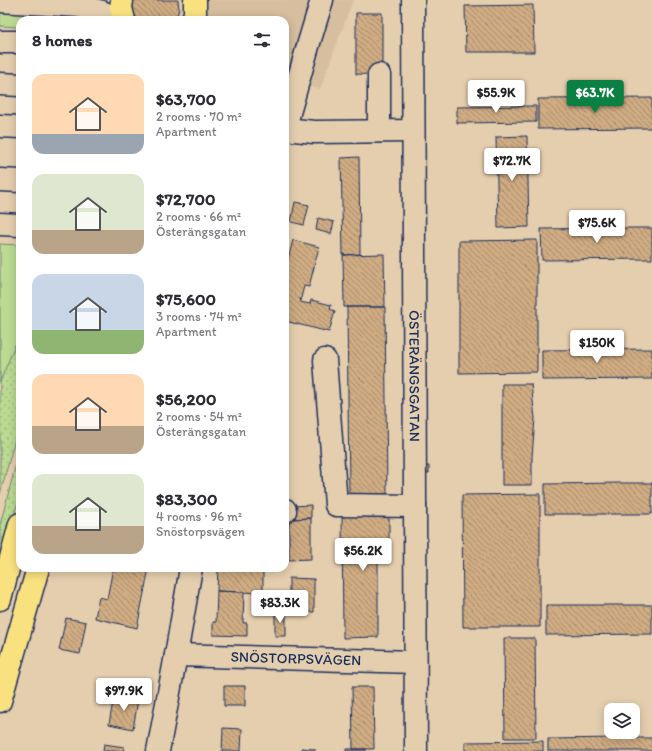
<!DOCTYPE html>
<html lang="en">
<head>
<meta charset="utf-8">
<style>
	:root { --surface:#fff; --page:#f2f2f3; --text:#2b2b33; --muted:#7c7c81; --accent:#0b8043 }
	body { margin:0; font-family:Itim,sans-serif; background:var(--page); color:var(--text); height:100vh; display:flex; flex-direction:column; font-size:15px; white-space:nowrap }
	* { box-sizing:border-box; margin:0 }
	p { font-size:13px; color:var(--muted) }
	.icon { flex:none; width:22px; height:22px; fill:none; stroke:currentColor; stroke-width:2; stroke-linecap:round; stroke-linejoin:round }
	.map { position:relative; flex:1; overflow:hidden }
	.side { position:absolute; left:16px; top:16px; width:273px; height:556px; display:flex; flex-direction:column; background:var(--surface); border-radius:12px; box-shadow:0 2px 10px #0003 }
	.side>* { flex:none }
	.buttons { position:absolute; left:604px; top:703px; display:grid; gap:8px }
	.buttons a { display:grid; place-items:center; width:36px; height:36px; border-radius:8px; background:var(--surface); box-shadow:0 2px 10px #0003; font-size:20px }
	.price { position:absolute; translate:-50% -34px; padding:0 9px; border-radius:4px; background:#fff; color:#222; font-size:13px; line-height:26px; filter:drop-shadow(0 1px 2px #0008) }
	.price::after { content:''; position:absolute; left:50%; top:24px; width:12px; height:9px; margin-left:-6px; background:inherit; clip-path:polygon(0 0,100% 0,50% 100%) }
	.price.active { background:var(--accent); color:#fff }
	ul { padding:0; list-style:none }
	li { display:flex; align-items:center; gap:12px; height:100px; padding:0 16px }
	li span { display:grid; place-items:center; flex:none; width:112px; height:80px; border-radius:12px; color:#555 }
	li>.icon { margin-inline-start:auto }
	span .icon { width:48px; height:48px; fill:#fffc; stroke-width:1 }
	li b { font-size:17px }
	h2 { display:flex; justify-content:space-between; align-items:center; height:48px; padding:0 16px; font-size:17px }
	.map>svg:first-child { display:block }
	.built { fill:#d6be9e }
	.grass { fill:url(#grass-dots); stroke:#6c8478 }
	.pitch { fill:#bcda92; stroke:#6c8478 }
	.building { fill:url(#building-back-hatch); stroke:#1b2f5e }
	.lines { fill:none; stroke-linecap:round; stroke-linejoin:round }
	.minor-casing { stroke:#1b2f5e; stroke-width:25 }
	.highway-casing { stroke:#1b2f5e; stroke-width:25 }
	.minor { stroke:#e5ceae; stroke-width:22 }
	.highway { stroke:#fae180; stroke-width:22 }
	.labels { text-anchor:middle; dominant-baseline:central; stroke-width:4; stroke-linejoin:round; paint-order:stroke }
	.street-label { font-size:15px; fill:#1b2f5e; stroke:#e5ceae }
</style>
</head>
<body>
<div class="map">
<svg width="652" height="751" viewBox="0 0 652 751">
	<defs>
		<pattern id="grass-dots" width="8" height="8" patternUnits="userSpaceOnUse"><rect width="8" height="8" fill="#bcda92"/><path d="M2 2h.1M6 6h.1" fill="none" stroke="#a1bb80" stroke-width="1.8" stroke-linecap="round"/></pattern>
		<pattern id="building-back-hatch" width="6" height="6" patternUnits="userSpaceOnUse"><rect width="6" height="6" fill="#cfac82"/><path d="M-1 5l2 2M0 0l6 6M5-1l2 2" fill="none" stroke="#a78c6e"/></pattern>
	</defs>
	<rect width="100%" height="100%" fill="#e5ceae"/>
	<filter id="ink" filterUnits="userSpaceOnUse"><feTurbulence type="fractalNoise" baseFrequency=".025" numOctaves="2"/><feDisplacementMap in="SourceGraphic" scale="8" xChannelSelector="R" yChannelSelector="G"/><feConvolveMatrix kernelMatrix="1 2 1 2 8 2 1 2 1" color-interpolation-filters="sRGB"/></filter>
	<g filter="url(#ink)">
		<path class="built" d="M206,0H353L320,89L285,83V20H207Z"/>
		<path class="grass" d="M0,331L17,354L20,361V421L0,494Z
			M20,449V495L0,563V525Z"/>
		<path class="pitch" d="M0,0L94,20H20V27L0,26Z
			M0,244L20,245V333L0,382Z"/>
		<path class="building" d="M134,0H178L179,9L177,16L175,20H137L133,11V4Z
			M533,5L534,52H466L465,6Z
			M356,13H382V75L356,74Z
			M652,98V128L538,129V99Z
			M536,106V122L457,123V107Z
			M527,136L529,227L498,228L496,137Z
			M359,157L360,254L343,255L341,158Z
			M295,202L309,205L304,225L291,222Z
			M318,218L334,222L331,234L316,230Z
			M618,228H652V259L542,260L541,229Z
			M293,240L319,247L309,287L304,286L300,302L310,304L311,300L331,305L330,309L335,311L329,332L285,321V271Z
			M537,240V372L459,373V241Z
			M384,254L385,307H344L343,255Z
			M347,307H385L387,496L349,495Z
			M652,349V379L542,380V350Z
			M502,384H531L535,418L532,457V485H502Z
			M426,466H429V473H426Z
			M621,483H652V514H545V484Z
			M540,494V627H463L462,495Z
			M311,505V518L292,519L291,506Z
			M389,515V560H378V637L343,638L342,516Z
			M311,518V559L289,560V519Z
			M113,568H149L137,628L95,618L99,597L107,599Z
			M218,568L263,569V593L217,591Z
			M228,568H267V569H263Z
			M289,578L314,579V612H289Z
			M217,591L244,592L243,623H247V636L213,635V622H216Z
			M546,605H652V634L546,635Z
			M275,612H286V636H275Z
			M66,618L86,622L80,654L59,650Z
			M504,638H535L536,738H505Z
			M224,686H245V706H224Z
			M352,687H373L374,749H353Z
			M114,696L138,700L133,729L109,724Z
			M223,728L242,729L241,751H222Z
			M622,738H652V751H548V739Z
			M543,741V751H465V742Z
			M104,744L124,747L123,751H103Z
			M301,748L315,749V751H301Z
			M346,749H366V751H346Z"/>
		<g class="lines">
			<defs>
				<g id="minor">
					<path id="s1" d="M413,0L416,751"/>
					<path d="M0,1L79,6L102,12L120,20"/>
					<path d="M0,42H20"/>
					<path d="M379,75V131"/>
					<path d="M0,84L20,85"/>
					<path d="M0,126L20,127"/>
					<path d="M285,127L308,46L322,0"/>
					<path d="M285,129L314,132L413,131"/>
					<path d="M0,180L20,181"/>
					<path d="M0,224L20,225"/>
					<path d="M325,360L336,505L415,506"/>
					<path d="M285,510V511"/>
					<path id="s2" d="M176,655L415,662"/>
					<path d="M158,751L176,655L191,568"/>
				</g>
				<path id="highway" d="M122,0L121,8L124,20
					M193,20L195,13V0
					M0,599L20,524
					M0,701L38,568"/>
			</defs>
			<use href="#minor" class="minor-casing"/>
			<use href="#highway" class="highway-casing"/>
			<use href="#minor" class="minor"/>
			<use href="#highway" class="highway"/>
		</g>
	</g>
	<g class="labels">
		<g class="street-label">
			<text stroke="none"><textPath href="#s1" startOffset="376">ÖSTERÄNGSGATAN</textPath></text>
			<text stroke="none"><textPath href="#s2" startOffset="120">SNÖSTORPSVÄGEN</textPath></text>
		</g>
	</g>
</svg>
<div class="buttons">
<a><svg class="icon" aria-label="layers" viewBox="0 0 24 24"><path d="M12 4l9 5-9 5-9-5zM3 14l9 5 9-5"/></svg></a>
</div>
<b class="price" style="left:496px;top:114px">$55.9K</b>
<b class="price active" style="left:595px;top:114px">$63.7K</b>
<b class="price" style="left:512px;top:182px">$72.7K</b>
<b class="price" style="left:597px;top:244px">$75.6K</b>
<b class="price" style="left:597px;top:364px">$150K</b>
<b class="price" style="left:363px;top:572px">$56.2K</b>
<b class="price" style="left:280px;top:624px">$83.3K</b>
<b class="price" style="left:124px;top:712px">$97.9K</b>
<section class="side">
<h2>8 homes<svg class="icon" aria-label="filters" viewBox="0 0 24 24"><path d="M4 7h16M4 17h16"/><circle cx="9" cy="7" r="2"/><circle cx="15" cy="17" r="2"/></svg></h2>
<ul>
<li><span style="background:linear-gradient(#ffd9b3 75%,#9aa5b1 0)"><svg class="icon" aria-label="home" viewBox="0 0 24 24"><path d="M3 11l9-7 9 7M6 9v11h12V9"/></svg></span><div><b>$63,700</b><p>2 rooms · 70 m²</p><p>Apartment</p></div></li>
<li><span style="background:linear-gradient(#dfe7d0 70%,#b9a48a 0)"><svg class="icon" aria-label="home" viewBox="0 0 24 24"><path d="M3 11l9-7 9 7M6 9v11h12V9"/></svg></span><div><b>$72,700</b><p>2 rooms · 66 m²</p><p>Österängsgatan</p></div></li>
<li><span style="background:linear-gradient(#c9d6e8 70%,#8fb573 0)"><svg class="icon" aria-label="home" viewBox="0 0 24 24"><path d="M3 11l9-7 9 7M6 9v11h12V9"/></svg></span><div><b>$75,600</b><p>3 rooms · 74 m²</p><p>Apartment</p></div></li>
<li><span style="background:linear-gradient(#ffd9b3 65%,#b9a48a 0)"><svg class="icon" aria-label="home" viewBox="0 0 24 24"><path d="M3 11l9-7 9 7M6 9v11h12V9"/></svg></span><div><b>$56,200</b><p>2 rooms · 54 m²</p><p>Österängsgatan</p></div></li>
<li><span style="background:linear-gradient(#dfe7d0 65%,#b9a48a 0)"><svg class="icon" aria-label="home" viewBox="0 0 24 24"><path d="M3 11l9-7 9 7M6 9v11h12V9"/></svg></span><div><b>$83,300</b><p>4 rooms · 96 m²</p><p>Snöstorpsvägen</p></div></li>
</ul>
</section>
</div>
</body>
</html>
